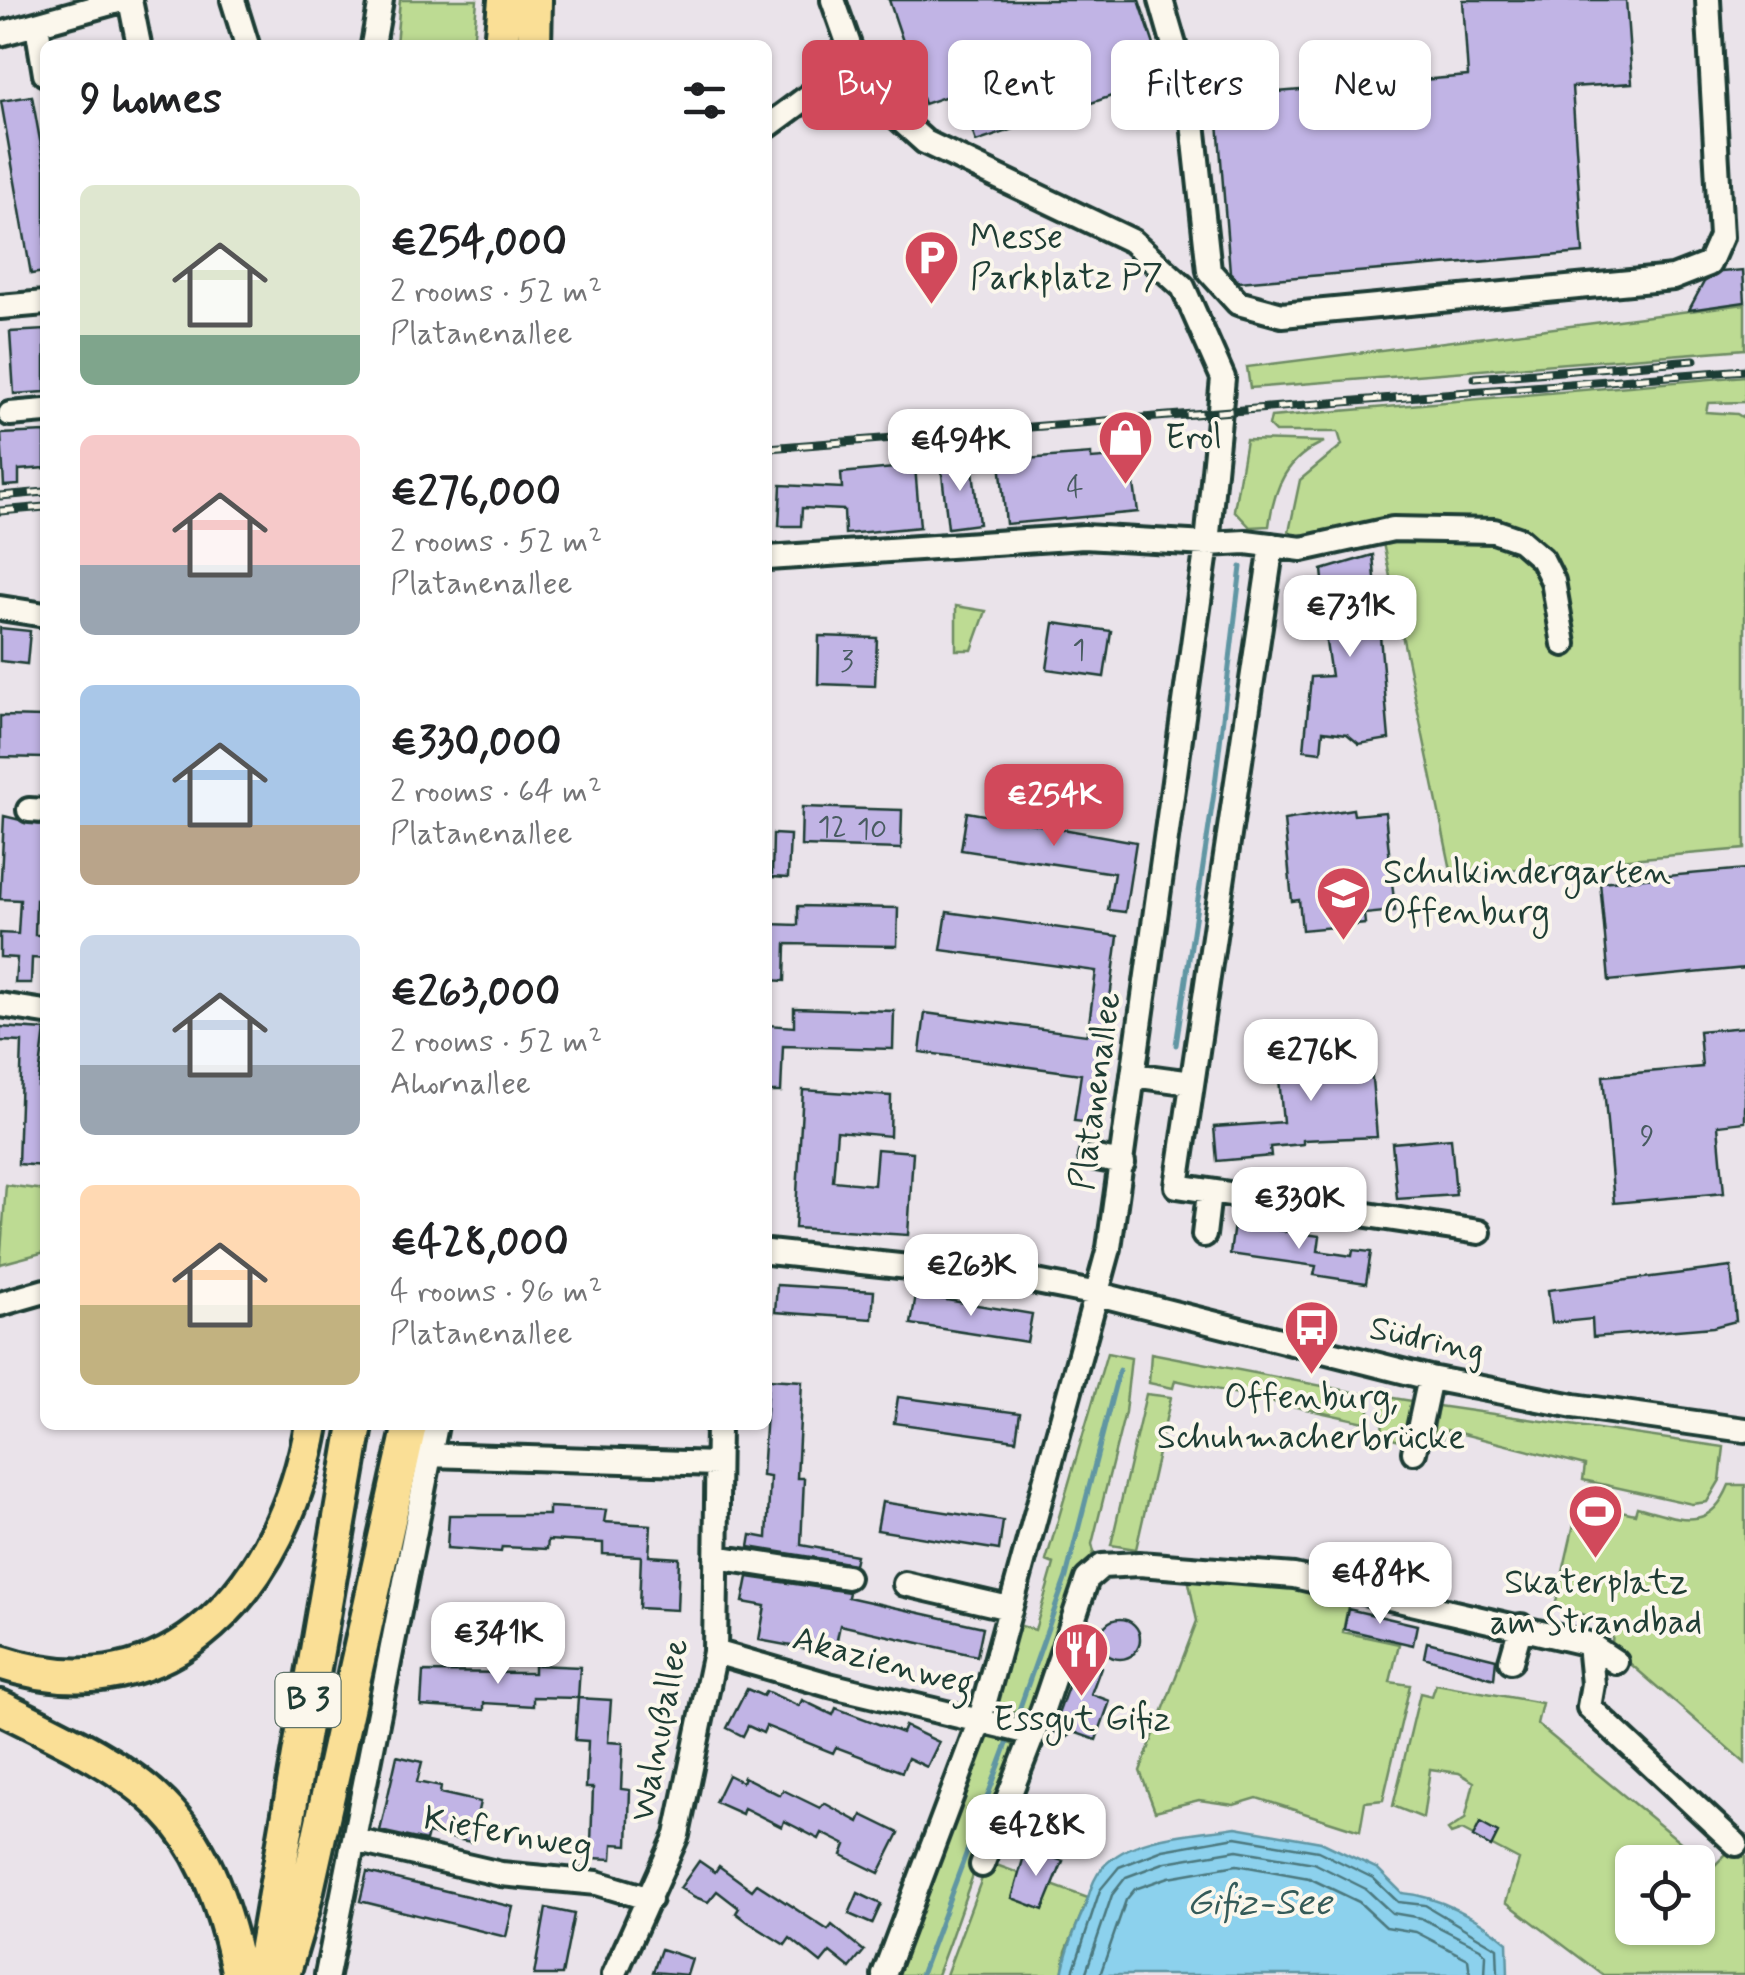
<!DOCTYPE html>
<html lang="en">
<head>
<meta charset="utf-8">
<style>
	:root { --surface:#fff; --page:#f2f2f2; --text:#202124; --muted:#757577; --accent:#d1495b }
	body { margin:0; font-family:Mynerve,sans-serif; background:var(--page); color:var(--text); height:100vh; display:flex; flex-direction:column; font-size:38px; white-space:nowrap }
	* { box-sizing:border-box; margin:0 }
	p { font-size:32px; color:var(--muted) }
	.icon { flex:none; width:55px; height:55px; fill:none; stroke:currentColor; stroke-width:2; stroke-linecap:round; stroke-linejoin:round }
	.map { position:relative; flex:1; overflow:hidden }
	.sheet { position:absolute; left:40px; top:40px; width:732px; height:1390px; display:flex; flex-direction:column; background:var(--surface); border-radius:15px; box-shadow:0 2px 8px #0004 }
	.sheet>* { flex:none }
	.top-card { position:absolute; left:802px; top:40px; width:792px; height:90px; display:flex; gap:20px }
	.tools { position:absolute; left:1615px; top:1845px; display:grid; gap:20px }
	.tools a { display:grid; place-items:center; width:100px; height:100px; border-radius:15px; background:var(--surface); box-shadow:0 2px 8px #0004; font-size:50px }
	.price { position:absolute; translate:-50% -85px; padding:0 22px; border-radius:20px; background:#fff; color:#222; font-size:32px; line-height:65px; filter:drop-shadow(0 2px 5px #0008) }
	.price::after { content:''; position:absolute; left:50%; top:60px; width:30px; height:22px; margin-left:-15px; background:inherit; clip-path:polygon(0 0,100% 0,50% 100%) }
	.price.active { background:var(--accent); color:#fff }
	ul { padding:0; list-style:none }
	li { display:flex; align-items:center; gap:30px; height:250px; padding:0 40px }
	li span { display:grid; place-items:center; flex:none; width:280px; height:200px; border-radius:15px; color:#555 }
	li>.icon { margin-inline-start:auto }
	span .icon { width:120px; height:120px; fill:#fffc; stroke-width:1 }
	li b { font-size:42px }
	h2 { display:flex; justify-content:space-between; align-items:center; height:120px; padding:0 40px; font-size:42px }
	.pill { padding:0 35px; border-radius:15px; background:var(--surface); box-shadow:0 2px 8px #0004; font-size:35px; line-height:90px }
	.pill.active { background:var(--accent); color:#fff }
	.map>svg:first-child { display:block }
	.green { fill:#bddb93; stroke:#6e8c64; stroke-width:2.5; fill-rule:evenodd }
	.water { fill:#8cd1ed; stroke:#6096a3; stroke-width:2.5 }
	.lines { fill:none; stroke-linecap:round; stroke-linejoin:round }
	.shore { stroke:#4b787e; stroke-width:2.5 }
	.stream { stroke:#6096a3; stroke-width:5 }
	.building { fill:#c1b4e5; stroke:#1f3d34; stroke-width:2.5 }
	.minor-casing { stroke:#1f3d34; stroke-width:30 }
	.highway-casing { stroke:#1f3d34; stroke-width:40 }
	.minor { stroke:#fbf7ec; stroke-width:22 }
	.highway { stroke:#fadf96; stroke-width:32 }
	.rail-casing { stroke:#1f3d34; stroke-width:9 }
	.rail { stroke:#fbf7ec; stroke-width:5; stroke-dasharray:15; stroke-linecap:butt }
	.labels { text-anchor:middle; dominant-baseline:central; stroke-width:8; stroke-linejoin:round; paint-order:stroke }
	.number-label { font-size:30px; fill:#485b60 }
	.shield { fill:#fbf7ec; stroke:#61756b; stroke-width:2.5 }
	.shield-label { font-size:32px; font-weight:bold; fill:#1f3d34 }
	.poi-label { font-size:35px; fill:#1f3d34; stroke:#fbf7ec; text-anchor:start }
	.street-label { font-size:35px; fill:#1f3d34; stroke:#fbf7ec }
	.water-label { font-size:38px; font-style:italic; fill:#355b59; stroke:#fbf7ec }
</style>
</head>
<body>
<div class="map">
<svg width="1745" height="1975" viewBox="0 0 1745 1975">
	<rect width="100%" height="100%" fill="#eae3ea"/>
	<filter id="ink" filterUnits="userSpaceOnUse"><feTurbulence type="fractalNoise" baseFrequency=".01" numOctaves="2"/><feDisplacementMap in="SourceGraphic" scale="20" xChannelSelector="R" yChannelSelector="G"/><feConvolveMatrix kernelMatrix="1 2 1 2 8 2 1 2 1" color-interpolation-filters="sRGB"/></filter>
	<g filter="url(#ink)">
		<path class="green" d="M400,0H477L473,45H396Z
			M1745,304V349L1250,388L1247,367Z
			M1745,376V402L1708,403L1706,412L1737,414L1745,419V849L1618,860L1586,874L1568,875L1566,865L1452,875L1383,543H1503L1556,565L1549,548L1512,526L1302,542L1289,532L1300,480L1342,445L1338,432H1275L1269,426L1271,417Z
			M1246,440L1324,442C1286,458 1274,488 1269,526L1250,527L1234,510Z
			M956,606L986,611L972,650H956Z
			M6,1185L45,1190V1252L0,1264Z
			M1107,1353L1131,1358L1125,1412L1092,1544L1094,1552L1081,1574L1030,1715L993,1707L1018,1625L1035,1630L1054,1564L1046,1561Z
			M1151,1353L1369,1395V1423L1175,1380L1173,1388L1149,1383Z
			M1146,1394L1171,1397L1136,1549L1111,1545Z
			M1381,1396L1418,1402L1409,1443L1383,1437Z
			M1438,1406L1724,1447L1720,1480L1707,1502L1692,1504L1583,1480L1585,1465L1447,1430L1441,1442L1432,1440Z
			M1729,1485H1745V1763L1618,1653L1612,1646L1613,1623L1555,1607L1579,1502L1635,1514L1637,1507C1680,1518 1709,1534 1729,1485Z
			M1188,1578L1288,1585L1349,1600L1343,1632L1399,1644L1390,1682L1410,1685L1383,1800L1365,1802L1360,1831L1257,1798L1234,1805L1199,1800L1155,1811L1140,1771L1197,1621Z
			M1436,1684L1542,1703L1537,1724L1712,1868L1745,1835V1975H1603L1506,1902L1519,1860L1462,1830L1451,1834L1448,1830L1465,1819L1474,1782L1459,1773L1430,1769L1423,1818L1393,1806L1420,1693L1432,1696ZM1632,1862H1698V1928H1632Z
			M985,1732L1018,1747L949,1943L937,1975H895Z
			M988,1862L1088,1898L1066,1951L1062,1975H946Z"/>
		<path class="water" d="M1236,1827L1321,1842L1378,1869L1402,1893C1438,1896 1479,1918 1507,1942L1508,1975H1062C1066,1951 1074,1931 1084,1909C1090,1894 1092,1879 1103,1867C1133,1834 1196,1834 1236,1827Z"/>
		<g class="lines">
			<path class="shore" d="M1072,1975L1100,1890L1119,1867L1163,1850L1236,1837L1318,1851L1373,1878L1398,1902L1425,1905L1497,1948L1498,1975
				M1085,1975L1112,1895L1126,1877L1166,1862L1237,1850L1314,1863L1366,1889L1392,1913L1421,1918L1480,1948L1486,1955L1485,1975
				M1100,1975L1126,1900L1135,1889L1169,1877L1237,1865L1309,1878L1359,1902L1386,1927L1416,1932L1468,1959L1470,1975"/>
			<path class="stream" d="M1176,1045L1214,793L1241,567
				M1019,1710L1066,1577L1119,1370
				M921,1975L1007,1744"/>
		</g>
		<path class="building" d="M889,0H1139L1165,78L976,142L959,92L924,104Z
			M1463,0H1626L1632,83L1572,87L1583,253L1239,282L1230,272L1216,97L1468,76Z
			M32,96L45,168V272L31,274L1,101Z
			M1743,270L1745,302L1689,310L1704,282L1721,272Z
			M45,330V392L14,394L10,332Z
			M45,432V468L19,470V485L4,486L1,434Z
			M1091,454V459L1130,456L1138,512L1006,524L1000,461Z
			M972,461L979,524L948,528L941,465Z
			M915,466L920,527L845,534L844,510L802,508L801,526H779L781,485L842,488L841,473Z
			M1373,555L1389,739L1359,744L1347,734L1323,731L1321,752L1304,750L1311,677L1331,676L1318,588L1324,590L1322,570Z
			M1054,623L1111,631L1104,677L1047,669Z
			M0,628L30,631L27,664L0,661Z
			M819,636L877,638L875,686L818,684Z
			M0,716L45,717V758L0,757Z
			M802,807L902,810L901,849L801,846Z
			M1353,809L1354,815L1385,812L1395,911L1364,914L1365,924L1302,930L1299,900L1292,901L1284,820Z
			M967,812L1136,842L1125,912L1108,910L1114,873L961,850Z
			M4,816L45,826L39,876L45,877V901L36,900L35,935H45V959L32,958L31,983H15L17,958L0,957V933L18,934L20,900L0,899Z
			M773,834L790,835L788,878L772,877Z
			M1745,869V968L1609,981L1600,882Z
			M798,906L898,908L897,946L786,944L785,981L768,980L769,924L798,925Z
			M947,912L1118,936L1094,1123L1074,1121L1081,1074L920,1052L925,1013L1086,1035L1088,1031L1096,971L941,950Z
			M794,1008L894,1011L893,1049L783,1046L781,1092H768V1025L794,1027Z
			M0,1027L45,1030L38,1086H45V1166L18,1164L22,1042L0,1041Z
			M1745,1027V1122L1718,1125L1724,1193L1614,1203L1603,1076L1702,1067L1699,1031Z
			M1369,1044L1377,1137L1303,1140V1144L1270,1147L1271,1156L1217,1161L1214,1127L1283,1122L1277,1056Z
			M803,1090L891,1096L890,1136L837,1131L833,1181L874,1185L877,1149L913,1152L908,1235L795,1228Z
			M1451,1138L1456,1195L1397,1199L1392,1143Z
			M1234,1224L1320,1236L1318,1251L1352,1256L1353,1250L1371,1252L1366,1283L1314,1275L1316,1266L1230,1254Z
			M1731,1267L1736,1321L1713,1327L1593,1337L1592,1319L1552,1323L1548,1290Z
			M777,1285L874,1291L872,1319L775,1312Z
			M916,1295L1032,1314L1027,1342L911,1324Z
			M768,1379L802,1381L797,1478H804L801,1545L856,1555L854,1564L749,1547L751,1535L767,1538L770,1477L762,1476Z
			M898,1397L1020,1413L1016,1440L894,1423Z
			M882,1502L1003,1521L999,1550L877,1530Z
			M549,1507L606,1510L604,1522L651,1525L649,1556L679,1558L677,1610L639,1608L641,1556L603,1554V1543L548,1540L547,1549L502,1547L501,1552L447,1548L449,1515H549Z
			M748,1577L849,1592L848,1597L983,1627L977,1656L840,1625L834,1654L759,1640L765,1606L743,1602Z
			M1348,1609L1417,1625L1413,1645L1344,1629Z
			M1100 1639a20 20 0 1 1 40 0a20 20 0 1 1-40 0Z
			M1427,1642L1496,1659L1494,1679L1424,1657Z
			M1078,1659L1101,1667L1091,1694L1110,1701L1096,1740L1071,1731L1068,1737L1052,1731Z
			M534,1665L580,1667L578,1698L533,1697V1706L484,1703V1710L421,1706L423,1672L534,1673Z
			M747,1689L763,1696L766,1691L799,1706L802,1700L833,1715L836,1708L902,1733L905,1726L939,1742L927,1767L908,1758L902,1772L836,1747L833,1753L766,1726L763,1733L748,1726L743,1736L727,1728Z
			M578,1698L611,1700L608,1742L623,1743L621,1789L630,1790L628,1845L613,1844L612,1859L571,1857L572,1842L591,1843L593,1788H586L588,1741L575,1740Z
			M397,1756L422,1762L417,1782L441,1787L440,1793L480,1802L471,1842L428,1833L426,1841L380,1831Z
			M728,1775L742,1782L744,1777L780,1795L783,1790L820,1808L824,1803L859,1822L862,1815L899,1833L879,1873L842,1855L846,1845L822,1833L819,1839L784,1821L782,1827L744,1808L742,1814L715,1802Z
			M1480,1823L1498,1833L1491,1847L1473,1837Z
			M1026,1849L1063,1861L1043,1910L1012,1898Z
			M699,1861L715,1872L719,1866L752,1890L757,1884L828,1930L832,1925L864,1951L850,1968L830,1952L821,1963L790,1938L785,1945L748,1922L736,1913L739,1908L717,1891L708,1902L695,1897L680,1888Z
			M367,1872L513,1907L506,1937L360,1901Z
			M858,1893L881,1904L872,1924L849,1914Z
			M546,1908L574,1914L562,1975H534Z
			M661,1949L692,1959L687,1975L653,1972Z"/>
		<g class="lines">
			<defs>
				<path id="minor" d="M130,0L139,45
					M233,0L247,45
					M833,0L855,62L894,114L925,142L1132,241L1183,287L1223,378L1207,544L1109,1248L979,1723L884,1975
					M1161,0L1191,104L1209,271L1238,303L1282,315L1673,278L1709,264L1721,237L1708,0
					M37,25L45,74
					M0,34L122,0
					M373,45L381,0
					M768,126L855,62
					M0,307L45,303
					M10,414L45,411
					M1272,545L1177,1186L1479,1232
					M768,558L1084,537L1207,544L1246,542L1302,549L1393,529L1494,531L1520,540L1542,559L1553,581L1564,644
					M0,608L45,615
					M29,810L45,811
					M0,1005L45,1012
					M1133,1075L1192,1083
					M1091,1157L1123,1163
					M1204,1235L1209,1193
					M768,1252L1021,1279L1098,1294L1430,1378L1574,1406L1745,1430
					M0,1304L45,1291
					M1414,1452L1430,1378
					M430,1455L717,1464
					M716,1557L847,1577
					M905,1584L1009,1608
					M1589,1644L1593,1684L1589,1707L1736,1844
					M715,1652L829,1685L1034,1734
					M1511,1661L1521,1626
					M354,1840L501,1874L597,1883L650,1899
					M982,1865L1043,1709L1087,1579L1102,1566L1139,1564L1294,1576L1589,1644L1616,1662
					M327,1975L436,1425
					M614,1975L677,1835L715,1652L718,1425"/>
				<path id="highway" d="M501,45L505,0
					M534,45L535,0
					M0,1662C173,1720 285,1580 312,1425
					M0,1707C147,1779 204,1806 239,1975
					M261,1975L356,1425
					M283,1975L303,1908L410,1425"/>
			</defs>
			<use href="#minor" class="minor-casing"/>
			<use href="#highway" class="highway-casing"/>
			<use href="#minor" class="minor"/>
			<use href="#highway" class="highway"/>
			<defs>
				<path id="rail" d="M1475,378L1694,360
					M768,448L1745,370
					M0,496L45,492
					M0,511L45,507"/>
			</defs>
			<use href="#rail" class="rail-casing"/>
			<use href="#rail" class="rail"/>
		</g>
	</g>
	<defs>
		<symbol id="parking-pin" viewBox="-11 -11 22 30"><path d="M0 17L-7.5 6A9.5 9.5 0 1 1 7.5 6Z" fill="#d1495b" stroke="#fbf7ec"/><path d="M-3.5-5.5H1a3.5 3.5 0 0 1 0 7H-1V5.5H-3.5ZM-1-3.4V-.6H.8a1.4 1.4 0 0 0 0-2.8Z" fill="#fff"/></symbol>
		<symbol id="shop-pin" viewBox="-11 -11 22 30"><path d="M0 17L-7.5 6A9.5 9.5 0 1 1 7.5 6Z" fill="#d1495b" stroke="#fbf7ec"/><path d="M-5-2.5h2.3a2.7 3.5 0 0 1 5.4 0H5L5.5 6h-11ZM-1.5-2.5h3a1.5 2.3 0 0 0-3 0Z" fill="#fff"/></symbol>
		<symbol id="school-pin" viewBox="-11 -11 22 30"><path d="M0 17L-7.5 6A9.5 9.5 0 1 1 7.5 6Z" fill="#d1495b" stroke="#fbf7ec"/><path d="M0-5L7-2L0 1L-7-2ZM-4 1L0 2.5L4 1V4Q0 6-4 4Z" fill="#fff"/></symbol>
		<symbol id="bus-pin" viewBox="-11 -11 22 30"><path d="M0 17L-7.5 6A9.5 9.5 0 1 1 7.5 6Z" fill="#d1495b" stroke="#fbf7ec"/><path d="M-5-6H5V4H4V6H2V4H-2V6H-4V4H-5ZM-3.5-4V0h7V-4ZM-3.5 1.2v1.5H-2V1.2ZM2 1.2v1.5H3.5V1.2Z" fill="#fff"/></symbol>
		<symbol id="stadium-pin" viewBox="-11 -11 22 30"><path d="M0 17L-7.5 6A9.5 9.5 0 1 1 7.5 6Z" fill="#d1495b" stroke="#fbf7ec"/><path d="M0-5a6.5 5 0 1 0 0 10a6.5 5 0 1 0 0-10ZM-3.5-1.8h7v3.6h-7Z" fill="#fff"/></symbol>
		<symbol id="restaurant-pin" viewBox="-11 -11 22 30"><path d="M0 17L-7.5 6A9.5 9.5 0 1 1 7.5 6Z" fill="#d1495b" stroke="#fbf7ec"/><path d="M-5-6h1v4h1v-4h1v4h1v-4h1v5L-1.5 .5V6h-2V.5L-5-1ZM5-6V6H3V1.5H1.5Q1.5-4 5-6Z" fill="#fff"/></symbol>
	</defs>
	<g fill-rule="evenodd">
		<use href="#parking-pin" x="900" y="226" width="63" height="86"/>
		<use href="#shop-pin" x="1094" y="406" width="63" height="86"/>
		<use href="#school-pin" x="1312" y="862" width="63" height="86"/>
		<use href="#bus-pin" x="1280" y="1296" width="63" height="86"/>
		<use href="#stadium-pin" x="1564" y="1480" width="63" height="86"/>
		<use href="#restaurant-pin" x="1050" y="1618" width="63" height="86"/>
	</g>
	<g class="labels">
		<g class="number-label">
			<text x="1075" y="487">4</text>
			<text x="1079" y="650">1</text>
			<text x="847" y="661">3</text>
			<text x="832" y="827">12</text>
			<text x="872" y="829">10</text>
			<text x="1647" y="1136">9</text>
		</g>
		<rect class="shield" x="275.5" y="1673" width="65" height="54" rx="8"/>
		<g class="shield-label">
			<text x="308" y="1700">B 3</text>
		</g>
		<g class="poi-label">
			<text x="970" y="238">Messe<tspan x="970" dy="40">Parkplatz P7</tspan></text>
			<text x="1165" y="438">Erol</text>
			<text x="1383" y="873">Schulkindergarten<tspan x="1383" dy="40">Offenburg</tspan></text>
			<text x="1311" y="1398" text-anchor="middle">Offenburg,<tspan x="1311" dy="40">Schuhmacherbrücke</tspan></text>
			<text x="1596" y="1583" text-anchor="middle">Skaterplatz<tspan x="1596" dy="40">am Strandbad</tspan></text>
			<text x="1082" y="1720" text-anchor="middle">Essgut Gifiz</text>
		</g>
		<g class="street-label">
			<text transform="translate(1096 1091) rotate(-82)">Platanenallee</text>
			<text transform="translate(1427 1340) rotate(12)">Südring</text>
			<text transform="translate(883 1662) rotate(15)">Akazienweg</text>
			<text transform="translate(660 1730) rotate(-79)">Walnußallee</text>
			<text transform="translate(508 1833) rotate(10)">Kiefernweg</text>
		</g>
		<g class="water-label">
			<text x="1259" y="1903">Gifiz-See</text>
		</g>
	</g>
</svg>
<div class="tools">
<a><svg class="icon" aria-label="locate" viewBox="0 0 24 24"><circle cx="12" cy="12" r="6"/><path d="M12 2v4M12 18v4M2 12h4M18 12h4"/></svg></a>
</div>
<b class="price" style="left:960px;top:494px">€494K</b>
<b class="price" style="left:1350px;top:660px">€731K</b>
<b class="price active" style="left:1054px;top:849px">€254K</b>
<b class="price" style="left:1311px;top:1104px">€276K</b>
<b class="price" style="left:1299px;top:1252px">€330K</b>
<b class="price" style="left:971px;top:1319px">€263K</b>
<b class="price" style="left:1380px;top:1627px">€484K</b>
<b class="price" style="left:498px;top:1687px">€341K</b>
<b class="price" style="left:1036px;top:1879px">€428K</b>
<div class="top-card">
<a class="pill active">Buy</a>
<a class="pill">Rent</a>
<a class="pill">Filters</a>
<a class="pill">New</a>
</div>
<section class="sheet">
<h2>9 homes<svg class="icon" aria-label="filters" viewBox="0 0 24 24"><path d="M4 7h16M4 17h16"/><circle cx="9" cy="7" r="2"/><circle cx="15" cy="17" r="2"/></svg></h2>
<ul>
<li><span style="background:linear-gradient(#dfe7d0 75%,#7fa58c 0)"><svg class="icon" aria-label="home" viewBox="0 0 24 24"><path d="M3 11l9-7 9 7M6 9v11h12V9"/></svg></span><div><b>€254,000</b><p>2 rooms · 52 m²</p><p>Platanenallee</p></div></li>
<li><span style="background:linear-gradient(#f6c9c9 65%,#9aa5b1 0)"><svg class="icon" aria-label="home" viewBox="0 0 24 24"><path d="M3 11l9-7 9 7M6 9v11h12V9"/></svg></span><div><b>€276,000</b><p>2 rooms · 52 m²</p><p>Platanenallee</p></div></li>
<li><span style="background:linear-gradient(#a9c7e8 70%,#b9a48a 0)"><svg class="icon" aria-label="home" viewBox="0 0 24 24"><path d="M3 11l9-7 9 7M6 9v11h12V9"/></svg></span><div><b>€330,000</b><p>2 rooms · 64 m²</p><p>Platanenallee</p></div></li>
<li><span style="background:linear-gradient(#c9d6e8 65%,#9aa5b1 0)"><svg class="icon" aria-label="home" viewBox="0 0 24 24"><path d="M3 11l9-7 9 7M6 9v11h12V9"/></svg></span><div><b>€263,000</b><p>2 rooms · 52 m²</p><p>Ahornallee</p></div></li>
<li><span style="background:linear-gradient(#ffd9b3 60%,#c2b280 0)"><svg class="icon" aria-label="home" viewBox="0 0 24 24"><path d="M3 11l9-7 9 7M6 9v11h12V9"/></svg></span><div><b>€428,000</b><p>4 rooms · 96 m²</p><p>Platanenallee</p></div></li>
</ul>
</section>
</div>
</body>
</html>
